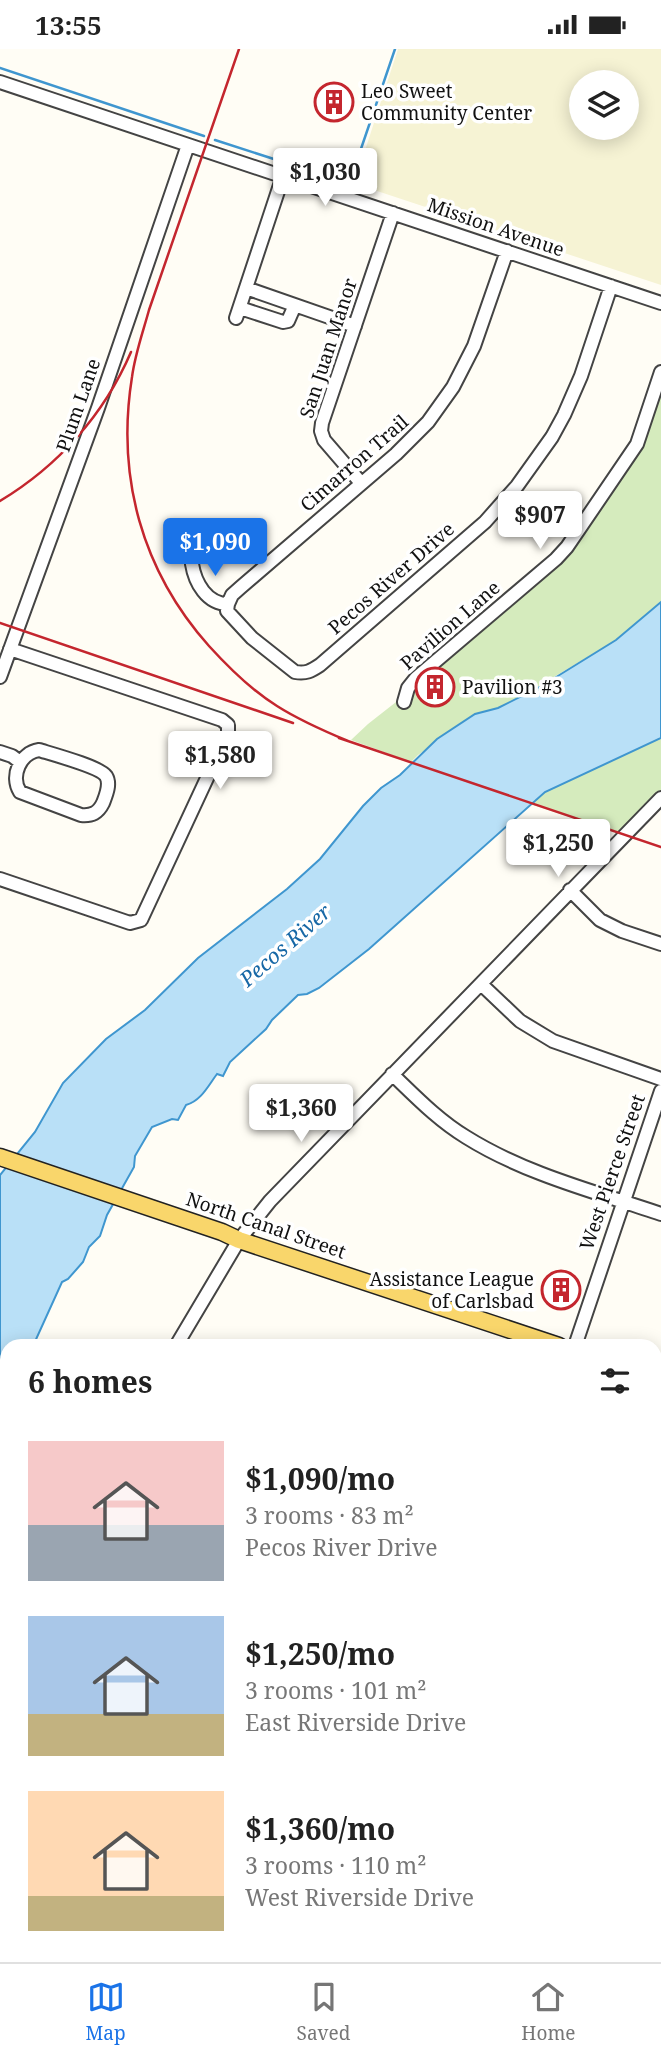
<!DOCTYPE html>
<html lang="en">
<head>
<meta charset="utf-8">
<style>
	:root { --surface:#fff; --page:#f6f6f6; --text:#222; --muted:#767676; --line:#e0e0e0; --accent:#1a73e8 }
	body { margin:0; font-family:"Noto Serif",serif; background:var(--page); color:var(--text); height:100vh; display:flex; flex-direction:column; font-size:26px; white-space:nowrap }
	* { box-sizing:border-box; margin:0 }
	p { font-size:23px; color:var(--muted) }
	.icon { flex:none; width:38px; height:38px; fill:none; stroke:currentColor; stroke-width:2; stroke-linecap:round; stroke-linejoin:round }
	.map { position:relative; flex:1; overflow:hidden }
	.drawer { position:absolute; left:0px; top:1290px; width:662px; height:625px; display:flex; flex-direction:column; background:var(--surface); border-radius:21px 21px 0 0; box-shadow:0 4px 18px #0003 }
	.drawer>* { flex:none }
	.fabs { position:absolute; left:569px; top:21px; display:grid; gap:14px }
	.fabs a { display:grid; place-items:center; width:70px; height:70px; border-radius:50%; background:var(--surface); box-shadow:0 4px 18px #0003; font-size:35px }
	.price { position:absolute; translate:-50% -60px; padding:0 16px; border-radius:7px; background:#fff; color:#222; font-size:23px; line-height:46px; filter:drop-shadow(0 2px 4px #0008) }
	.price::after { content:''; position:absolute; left:50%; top:42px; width:21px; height:16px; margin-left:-10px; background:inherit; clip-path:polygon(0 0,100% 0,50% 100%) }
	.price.active { background:var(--accent); color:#fff }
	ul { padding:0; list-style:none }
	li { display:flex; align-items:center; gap:21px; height:175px; padding:0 28px }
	li span { display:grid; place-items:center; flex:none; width:196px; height:140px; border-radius:0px; color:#555 }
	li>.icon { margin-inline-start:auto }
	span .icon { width:84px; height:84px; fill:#fffc; stroke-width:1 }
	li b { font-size:30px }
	h2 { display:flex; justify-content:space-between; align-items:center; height:84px; padding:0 28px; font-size:30px }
	.status { display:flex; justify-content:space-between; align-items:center; height:49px; padding:0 35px; background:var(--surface); direction:ltr }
	.status svg { height:19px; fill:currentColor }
	.tab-bar { display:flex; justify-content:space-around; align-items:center; height:98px; border-top:2px solid var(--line); background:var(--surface); font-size:19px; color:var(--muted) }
	.tab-bar a { display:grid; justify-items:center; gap:4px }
	.tab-bar .active { color:var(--accent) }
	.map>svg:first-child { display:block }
	.farmland { fill:#f6f3d4; fill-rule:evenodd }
	.green { fill:#d5ebbd }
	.water { fill:#b9e0f7; stroke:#3f96cf; stroke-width:2 }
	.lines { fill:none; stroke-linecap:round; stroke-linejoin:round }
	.stream { stroke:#3f96cf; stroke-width:2.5 }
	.minor-casing { stroke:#444; stroke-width:16 }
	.major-casing { stroke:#222; stroke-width:19 }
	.highway-casing { stroke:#222; stroke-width:21 }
	.minor { stroke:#fff; stroke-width:12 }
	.major { stroke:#f9d66b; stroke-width:16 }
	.highway { stroke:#f5a25d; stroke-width:18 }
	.rail { stroke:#c4262e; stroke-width:2.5 }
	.labels { text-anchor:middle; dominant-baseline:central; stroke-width:7; stroke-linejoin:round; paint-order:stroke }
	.poi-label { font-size:19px; fill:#111; stroke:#fff; text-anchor:start }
	.street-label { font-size:19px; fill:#111; stroke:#fff }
	.water-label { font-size:21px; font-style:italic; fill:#1768a6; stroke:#fff }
</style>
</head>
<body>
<div class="status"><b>13:55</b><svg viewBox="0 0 49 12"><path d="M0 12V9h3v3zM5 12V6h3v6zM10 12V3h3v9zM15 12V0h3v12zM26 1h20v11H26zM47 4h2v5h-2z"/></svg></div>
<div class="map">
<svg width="661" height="1913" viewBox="0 0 661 1913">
	<rect width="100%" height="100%" fill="#fffdf5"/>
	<path class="farmland" d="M398,0H661V236L362,137L358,133L357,126ZM581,33H626V79H581Z"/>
	<path class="green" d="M661,343V553L616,591L517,650L498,659L475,665L418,706L411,713L351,691L368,675L419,635L565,509L646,385Z
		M661,689V749L625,786L530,755L545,743Z"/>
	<path class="water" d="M661,553V689L545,743L369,900L319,939L307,945L298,946L272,971L266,980L230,1013L223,1027L217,1025C208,1037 201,1052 186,1056L178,1071L172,1070L152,1078L135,1107L134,1118L107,1166L100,1187L89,1198L83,1213L68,1230L62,1233L33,1297H7V1358L0,1375V1126L35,1083L63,1034L106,990L145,961L198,909L287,840L320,810L363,757L381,739L400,726L437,690L475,665L498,659L540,638L616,591Z"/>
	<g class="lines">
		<path class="stream" d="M0,19L204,87
			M215,91L280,112
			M295,117L349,135L395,0"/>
		<defs>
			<path id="minor" d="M0,33L661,254
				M246,239L355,277
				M240,259L283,273L288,272L295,256
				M236,269L283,127
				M361,434L324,391L321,382L322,374L393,164
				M192,515C195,534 207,555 228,555
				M228,555L227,562L252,589L295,623C306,625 311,622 320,616L485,473L517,437L552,388L564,366L581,327L611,237
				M228,555L232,546L241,538L396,405L428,373L453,338L474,297L507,202
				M0,628L98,359L188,96
				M404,653L408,639L416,629L556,510L567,498L637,395L661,323
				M39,701C52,705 100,718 106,727C111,735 106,746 103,754C98,764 92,767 81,766L20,743C10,727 20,704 39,701Z
				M0,703L12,707L20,713
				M0,830L130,874L141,871L228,684V676L222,671L10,600
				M570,841L600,871L622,882L661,895
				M481,935L520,972L553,992L661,1030
				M392,1025C416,1048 438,1071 466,1088C525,1125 596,1143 661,1165
				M176,1297L239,1191L270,1152L661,749
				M575,1297L661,1042
				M654,1508L661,1510
				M0,1644L7,1646
				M654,1692L661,1694
				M0,1782L7,1761
				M654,1867L661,1869
				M185,1913L187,1908"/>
			<path id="major" d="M0,1108L222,1183L239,1191L559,1297
				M654,1328L661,1331"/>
			<path id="highway" d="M654,1376L661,1374
				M654,1394L661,1393
				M371,1913L373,1908"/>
		</defs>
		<use href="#minor" class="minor-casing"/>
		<use href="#major" class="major-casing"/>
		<use href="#highway" class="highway-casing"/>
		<use href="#minor" class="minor"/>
		<use href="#major" class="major"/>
		<use href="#highway" class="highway"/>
		<path class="rail" d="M239,0L149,261C143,283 135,305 132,328C116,428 142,522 209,597C229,619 251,641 277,657C299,671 324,682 348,692
			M0,452C58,417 104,366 131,303
			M0,574L293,674
			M339,689L661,798"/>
	</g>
	<defs>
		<symbol id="building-ring" viewBox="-11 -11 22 22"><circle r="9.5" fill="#fff" stroke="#c4262e" stroke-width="1.5"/><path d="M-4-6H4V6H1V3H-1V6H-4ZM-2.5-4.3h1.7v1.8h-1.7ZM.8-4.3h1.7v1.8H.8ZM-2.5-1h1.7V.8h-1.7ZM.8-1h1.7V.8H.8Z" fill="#c4262e"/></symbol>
	</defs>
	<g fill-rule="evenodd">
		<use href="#building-ring" x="312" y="31" width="44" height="44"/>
		<use href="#building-ring" x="413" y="616" width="44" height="44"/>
		<use href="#building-ring" x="539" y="1219" width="44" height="44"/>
	</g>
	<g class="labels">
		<g class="poi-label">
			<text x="361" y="42">Leo Sweet<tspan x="361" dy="22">Community Center</tspan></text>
			<text x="462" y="638">Pavilion #3</text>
			<text x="534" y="1230" text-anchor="end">Assistance League<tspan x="534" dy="22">of Carlsbad</tspan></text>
		</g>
		<g class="street-label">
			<text transform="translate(496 178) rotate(19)">Mission Avenue</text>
			<text transform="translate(328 299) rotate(-72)">San Juan Manor</text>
			<text transform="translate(78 356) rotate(-71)">Plum Lane</text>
			<text transform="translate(354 414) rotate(-41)">Cimarron Trail</text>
			<text transform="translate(391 529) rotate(-41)">Pecos River Drive</text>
			<text transform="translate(450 576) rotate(-41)">Pavilion Lane</text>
			<text transform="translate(612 1123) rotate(-71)">West Pierce Street</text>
			<text transform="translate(266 1176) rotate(19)">North Canal Street</text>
		</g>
		<g class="water-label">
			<text transform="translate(285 896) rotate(-41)">Pecos River</text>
		</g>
	</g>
</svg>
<div class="fabs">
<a><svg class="icon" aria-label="layers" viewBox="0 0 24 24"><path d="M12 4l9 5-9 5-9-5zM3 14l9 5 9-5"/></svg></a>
</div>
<b class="price" style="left:325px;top:159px">$1,030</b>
<b class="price" style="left:540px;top:502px">$907</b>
<b class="price active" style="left:215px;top:529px">$1,090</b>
<b class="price" style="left:220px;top:742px">$1,580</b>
<b class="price" style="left:558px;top:830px">$1,250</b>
<b class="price" style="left:301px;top:1095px">$1,360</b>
<section class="drawer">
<h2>6 homes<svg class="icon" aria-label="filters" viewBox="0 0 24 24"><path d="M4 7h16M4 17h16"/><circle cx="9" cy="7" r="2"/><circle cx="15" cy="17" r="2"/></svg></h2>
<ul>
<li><span style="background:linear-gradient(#f6c9c9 60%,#9aa5b1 0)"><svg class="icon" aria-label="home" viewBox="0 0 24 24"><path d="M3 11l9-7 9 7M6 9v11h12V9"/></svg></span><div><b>$1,090/mo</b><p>3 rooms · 83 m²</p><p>Pecos River Drive</p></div></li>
<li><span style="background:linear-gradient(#a9c7e8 70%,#c2b280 0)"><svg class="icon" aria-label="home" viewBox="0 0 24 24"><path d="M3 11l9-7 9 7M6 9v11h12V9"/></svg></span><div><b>$1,250/mo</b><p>3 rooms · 101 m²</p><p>East Riverside Drive</p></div></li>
<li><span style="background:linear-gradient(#ffd9b3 75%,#c2b280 0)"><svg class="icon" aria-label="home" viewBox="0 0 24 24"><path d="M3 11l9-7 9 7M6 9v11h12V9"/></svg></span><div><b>$1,360/mo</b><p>3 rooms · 110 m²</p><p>West Riverside Drive</p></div></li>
</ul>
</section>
</div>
<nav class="tab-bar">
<a class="active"><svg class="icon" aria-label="map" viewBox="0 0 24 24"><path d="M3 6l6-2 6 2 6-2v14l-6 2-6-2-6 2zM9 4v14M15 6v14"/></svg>Map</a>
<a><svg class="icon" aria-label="saved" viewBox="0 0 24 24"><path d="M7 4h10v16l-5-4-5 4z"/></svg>Saved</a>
<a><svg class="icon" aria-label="home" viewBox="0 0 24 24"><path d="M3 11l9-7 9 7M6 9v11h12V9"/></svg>Home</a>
</nav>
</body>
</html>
